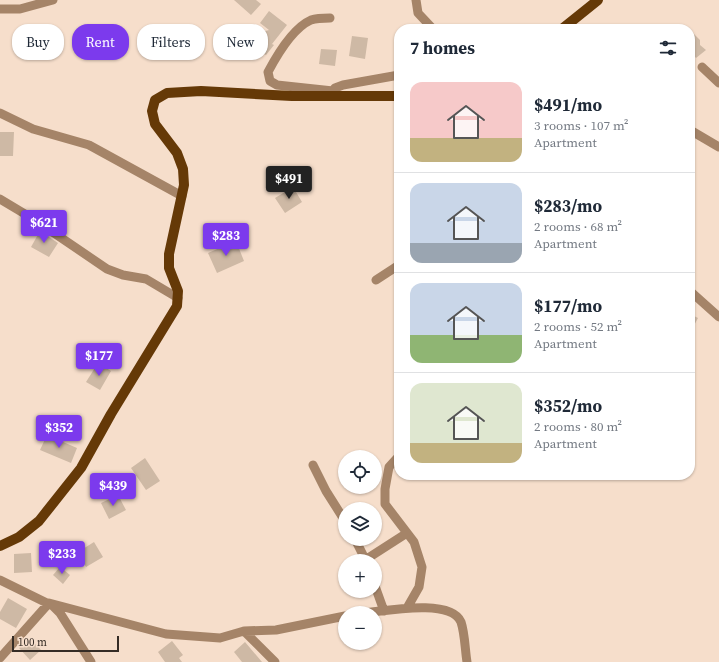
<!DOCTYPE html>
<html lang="en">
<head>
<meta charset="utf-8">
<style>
	:root { --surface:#fff; --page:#f6f6f7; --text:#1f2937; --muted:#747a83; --line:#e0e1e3; --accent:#7c3aed }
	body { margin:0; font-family:"Source Serif 4",serif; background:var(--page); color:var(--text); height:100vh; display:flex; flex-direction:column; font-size:15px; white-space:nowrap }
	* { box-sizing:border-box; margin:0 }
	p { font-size:13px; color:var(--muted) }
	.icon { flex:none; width:22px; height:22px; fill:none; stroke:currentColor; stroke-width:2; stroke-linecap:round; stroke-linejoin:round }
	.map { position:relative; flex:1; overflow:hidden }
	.drawer { position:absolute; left:394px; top:24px; width:301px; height:456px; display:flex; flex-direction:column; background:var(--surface); border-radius:16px; box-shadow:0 1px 3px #0004 }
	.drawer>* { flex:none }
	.hud { position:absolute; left:12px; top:24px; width:322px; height:36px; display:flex; gap:8px }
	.buttons { position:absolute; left:338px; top:450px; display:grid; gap:8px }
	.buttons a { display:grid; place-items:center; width:44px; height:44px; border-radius:50%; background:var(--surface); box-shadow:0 1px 3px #0004; font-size:20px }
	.scale { position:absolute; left:12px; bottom:10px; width:107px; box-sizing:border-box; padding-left:4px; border:2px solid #352c25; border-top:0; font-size:11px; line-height:14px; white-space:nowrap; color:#352c25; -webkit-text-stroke:3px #f6decb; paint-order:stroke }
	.price { position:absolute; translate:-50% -34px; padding:0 9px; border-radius:4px; background:var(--accent); color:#fff; font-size:13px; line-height:26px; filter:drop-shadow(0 1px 2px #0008) }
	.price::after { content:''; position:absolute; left:50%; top:24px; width:12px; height:9px; margin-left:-6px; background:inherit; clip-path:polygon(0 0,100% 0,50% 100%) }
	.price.selected { background:#222; color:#fff }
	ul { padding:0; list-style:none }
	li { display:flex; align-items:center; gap:12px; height:100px; padding:0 16px }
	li+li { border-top:1px solid var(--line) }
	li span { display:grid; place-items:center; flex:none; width:112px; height:80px; border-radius:12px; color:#555 }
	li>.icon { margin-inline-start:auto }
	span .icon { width:48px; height:48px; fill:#fffc; stroke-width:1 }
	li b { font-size:17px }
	h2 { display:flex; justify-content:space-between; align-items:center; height:48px; padding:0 16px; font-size:17px }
	.chip { padding:0 14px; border-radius:16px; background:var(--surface); box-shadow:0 1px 3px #0004; font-size:14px; line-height:36px }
	.chip.selected { background:var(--accent); color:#fff }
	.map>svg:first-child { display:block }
	.building { fill:#ceb9a5 }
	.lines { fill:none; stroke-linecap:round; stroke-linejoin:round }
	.minor { stroke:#a58468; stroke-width:9 }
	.major { stroke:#653907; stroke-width:10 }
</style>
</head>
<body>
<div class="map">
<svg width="719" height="662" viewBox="0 0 719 662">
	<rect width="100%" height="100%" fill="#f6decb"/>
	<path class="building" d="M234,0H256L261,4L251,15Z
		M269,11L287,25L272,44L274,45L266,55L252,48L246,49L241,57L234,52L248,36L269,30L260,23Z
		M690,30L700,40V45L706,50L696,58L690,51Z
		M37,34L47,39L40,53L30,47Z
		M352,36L368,38L365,59L349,56Z
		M321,49L337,50L335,66L319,64Z
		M0,132H14L13,156H0Z
		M293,187L302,202L285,213L275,198Z
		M40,231L58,243L49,257L31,247Z
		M236,241L244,261L217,273L208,253Z
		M690,314L698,318L690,333Z
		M98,363L111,371L100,390L86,382Z
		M55,417L76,418L75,435L55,434Z
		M47,435L77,448L71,463L40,450Z
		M145,458L160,481L146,490L131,468Z
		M118,495L126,510L109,519L101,503Z
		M94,542L103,557L86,567L78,552Z
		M31,553L32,572L14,573V554Z
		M60,567L70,575L63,584L53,575Z
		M8,598L27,609L16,628L0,619V612Z
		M30,638L41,650L30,660L19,648Z
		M172,641L183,655L179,658L182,662H165L158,652Z
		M245,642L262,662H242L234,652Z"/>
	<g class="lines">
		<path class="minor" d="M416,0L418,13L433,29
			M0,9H20L53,0
			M330,18C324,18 317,18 311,20C293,28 277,55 268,72L270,81L277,85L333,91
			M702,67L719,83
			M329,95L335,88L343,85L399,75
			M0,113L33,129L89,145L182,196
			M690,130L719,147
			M0,199L35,220L107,269L123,275L146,279L178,298
			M376,280L399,265
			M690,291L719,317
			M399,456L389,467L385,489V504L414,542L422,567L419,587L407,608
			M313,465L326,491L345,521
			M355,539L366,561
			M365,560L407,533
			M0,580L53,606L60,613L91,662
			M375,586L384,611
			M364,613C385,611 451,598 461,622C465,634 465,650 467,662
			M244,631L275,662
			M0,658L49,603L166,634L220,638L244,631L276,630L345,616"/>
		<path class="major" d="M562,29L598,0
			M0,546L19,537L39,521L81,468L111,414L177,306L178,291L169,268V254L184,185L183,169L177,153L155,124L152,111L155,100L167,93L201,91L292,96H399"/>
	</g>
</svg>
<div class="buttons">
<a><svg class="icon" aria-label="locate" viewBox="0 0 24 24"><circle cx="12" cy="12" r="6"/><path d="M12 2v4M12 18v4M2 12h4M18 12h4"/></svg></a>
<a><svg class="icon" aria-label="layers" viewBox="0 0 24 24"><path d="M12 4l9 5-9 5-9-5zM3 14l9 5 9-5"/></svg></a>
<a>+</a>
<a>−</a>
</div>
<div class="scale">100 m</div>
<b class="price selected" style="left:289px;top:200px">$491</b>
<b class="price" style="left:44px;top:244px">$621</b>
<b class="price" style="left:226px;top:257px">$283</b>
<b class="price" style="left:99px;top:377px">$177</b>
<b class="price" style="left:59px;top:449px">$352</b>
<b class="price" style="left:113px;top:507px">$439</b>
<b class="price" style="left:62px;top:575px">$233</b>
<div class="hud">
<a class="chip">Buy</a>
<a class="chip selected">Rent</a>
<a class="chip">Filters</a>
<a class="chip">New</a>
</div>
<section class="drawer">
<h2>7 homes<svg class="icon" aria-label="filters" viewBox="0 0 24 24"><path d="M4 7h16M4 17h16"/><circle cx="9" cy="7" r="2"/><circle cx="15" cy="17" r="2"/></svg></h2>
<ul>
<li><span style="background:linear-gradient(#f6c9c9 70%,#c2b280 0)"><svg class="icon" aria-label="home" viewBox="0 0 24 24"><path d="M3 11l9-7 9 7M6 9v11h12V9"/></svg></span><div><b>$491/mo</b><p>3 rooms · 107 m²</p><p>Apartment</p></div></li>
<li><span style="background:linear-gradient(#c9d6e8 75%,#9aa5b1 0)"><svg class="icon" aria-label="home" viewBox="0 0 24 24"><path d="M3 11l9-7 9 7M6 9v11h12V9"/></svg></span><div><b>$283/mo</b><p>2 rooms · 68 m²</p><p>Apartment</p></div></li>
<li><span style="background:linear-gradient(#c9d6e8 65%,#8fb573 0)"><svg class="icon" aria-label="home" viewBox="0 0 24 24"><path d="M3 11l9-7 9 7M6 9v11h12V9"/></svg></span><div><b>$177/mo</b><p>2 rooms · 52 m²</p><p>Apartment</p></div></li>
<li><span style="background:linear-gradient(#dfe7d0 75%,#c2b280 0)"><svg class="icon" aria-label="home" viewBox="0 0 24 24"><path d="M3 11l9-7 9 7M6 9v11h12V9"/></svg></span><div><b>$352/mo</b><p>2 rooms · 80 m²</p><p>Apartment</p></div></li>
</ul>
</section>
</div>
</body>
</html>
